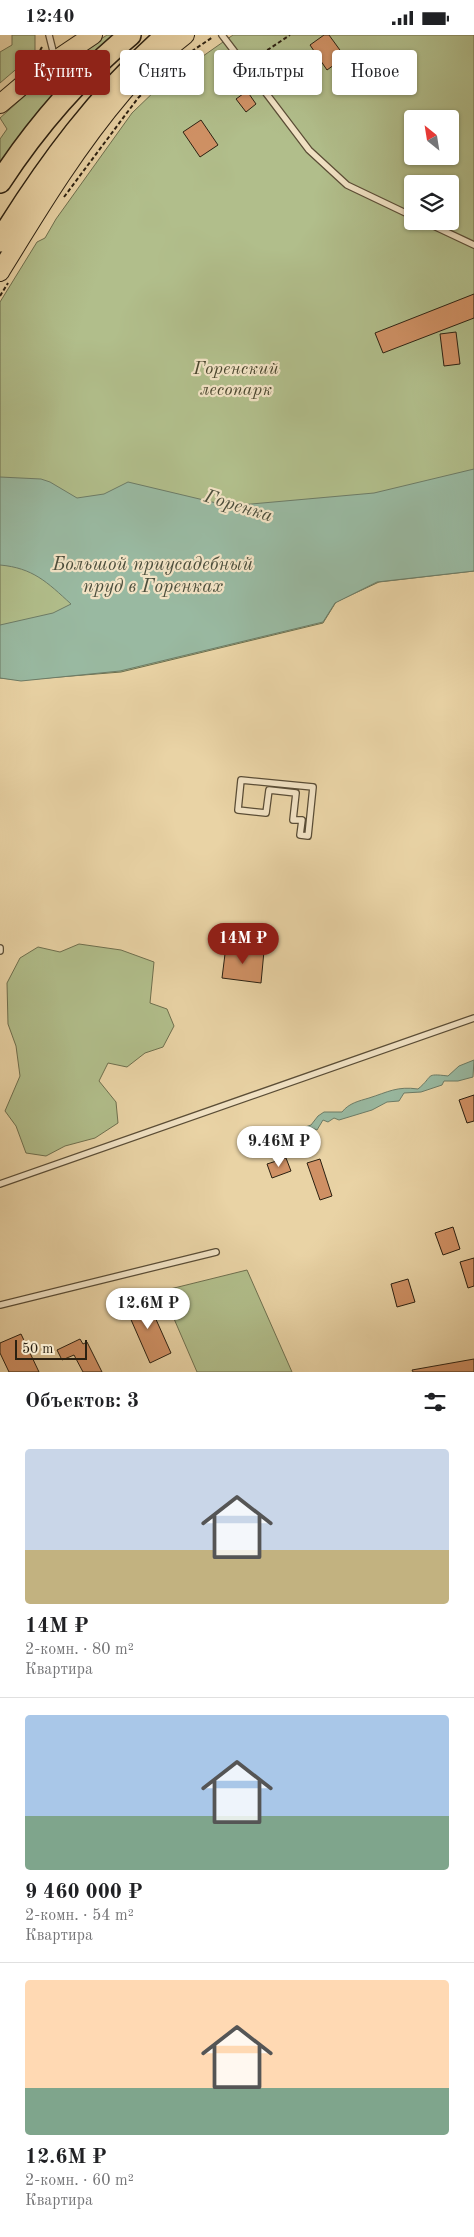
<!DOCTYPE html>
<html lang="ru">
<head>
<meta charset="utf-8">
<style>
	:root { --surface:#fff; --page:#f6f6f6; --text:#202124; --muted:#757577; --line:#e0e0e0; --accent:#8f2418 }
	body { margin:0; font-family:"Old Standard TT",serif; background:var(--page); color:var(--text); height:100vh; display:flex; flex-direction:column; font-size:19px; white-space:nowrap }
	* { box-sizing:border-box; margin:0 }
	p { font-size:16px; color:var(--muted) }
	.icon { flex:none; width:28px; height:28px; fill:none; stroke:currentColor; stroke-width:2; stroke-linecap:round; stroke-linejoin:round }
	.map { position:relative; height:1337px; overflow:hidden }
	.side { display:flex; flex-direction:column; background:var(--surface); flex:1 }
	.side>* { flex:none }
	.banner { position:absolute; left:15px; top:15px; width:445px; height:45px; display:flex; gap:10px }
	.needle { width:32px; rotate:330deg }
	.buttons { position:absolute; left:404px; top:75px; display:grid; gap:10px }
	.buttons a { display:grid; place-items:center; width:55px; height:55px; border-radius:5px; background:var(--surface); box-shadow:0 1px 4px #0004; font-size:25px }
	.scale { position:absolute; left:15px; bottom:12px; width:72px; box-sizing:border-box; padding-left:5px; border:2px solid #2b2011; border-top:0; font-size:14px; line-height:18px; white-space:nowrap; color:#2b2011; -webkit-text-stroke:4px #f1e2c4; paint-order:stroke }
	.price { position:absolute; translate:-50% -42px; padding:0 11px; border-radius:18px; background:#fff; color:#222; font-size:16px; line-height:32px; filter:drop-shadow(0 1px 2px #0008) }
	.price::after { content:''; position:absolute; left:50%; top:30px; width:15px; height:11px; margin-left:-8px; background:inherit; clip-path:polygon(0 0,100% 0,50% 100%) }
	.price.on { background:var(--accent); color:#fff }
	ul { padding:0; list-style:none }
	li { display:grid; align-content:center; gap:10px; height:265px; padding:0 25px }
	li+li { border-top:1px solid var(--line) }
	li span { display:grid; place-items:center; height:155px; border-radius:5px; color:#555 }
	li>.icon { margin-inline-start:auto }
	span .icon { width:90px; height:90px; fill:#fffc; stroke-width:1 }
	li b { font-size:21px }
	h2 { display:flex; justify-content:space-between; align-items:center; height:60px; padding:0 25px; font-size:21px }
	.chip { padding:0 18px; border-radius:5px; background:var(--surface); box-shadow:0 1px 4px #0004; font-size:18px; line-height:45px }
	.chip.on { background:var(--accent); color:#fff }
	.status { display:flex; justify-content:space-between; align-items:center; height:35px; padding:0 25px; background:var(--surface); direction:ltr }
	.status svg { height:14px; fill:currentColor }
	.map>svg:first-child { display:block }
	.green { fill:#b1be8b; stroke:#6e6f4e; fill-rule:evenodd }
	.water { fill:#99b9a1; stroke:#6d7c67 }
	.building { fill:#d09165; stroke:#2b2011 }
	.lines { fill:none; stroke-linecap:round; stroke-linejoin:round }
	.lane-casing { stroke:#5a4d36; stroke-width:8 }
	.primary-casing { stroke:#2b2011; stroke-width:20 }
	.highway-casing { stroke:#2b2011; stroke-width:24 }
	.path { stroke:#2b2011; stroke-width:2; stroke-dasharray:4 2.5; stroke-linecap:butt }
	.lane { stroke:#f1e2c4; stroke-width:5.5 }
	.primary { stroke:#e9d3a5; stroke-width:18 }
	.highway { stroke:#e9d3a5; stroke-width:21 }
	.labels { text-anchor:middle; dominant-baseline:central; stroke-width:4.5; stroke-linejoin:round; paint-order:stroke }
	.park-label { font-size:18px; font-style:italic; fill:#4c4830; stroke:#f1e2c4 }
	.water-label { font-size:19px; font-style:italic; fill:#4c4e3c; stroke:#f1e2c4 }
</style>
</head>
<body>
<div class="status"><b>12:40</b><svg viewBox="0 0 49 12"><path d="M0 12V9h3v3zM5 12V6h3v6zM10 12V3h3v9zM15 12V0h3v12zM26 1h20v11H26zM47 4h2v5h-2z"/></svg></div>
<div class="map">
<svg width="474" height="1337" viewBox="0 0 474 1337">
	<rect width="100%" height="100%" fill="#e9d3a5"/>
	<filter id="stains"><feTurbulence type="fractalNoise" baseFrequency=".004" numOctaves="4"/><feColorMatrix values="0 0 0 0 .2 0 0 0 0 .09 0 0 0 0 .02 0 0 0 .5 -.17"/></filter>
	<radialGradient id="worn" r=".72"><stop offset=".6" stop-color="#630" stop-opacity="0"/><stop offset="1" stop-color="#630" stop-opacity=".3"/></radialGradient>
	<path class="green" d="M12,0H35V18L0,48V17L12,10Z
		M107,0H117L32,87L0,128V104L7,94L0,83L54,35Z
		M233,0H474V536L379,547L336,567L323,588L121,637L22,645L0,643V267L37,207L45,203L56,184L132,78L159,52ZM412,84H450V121H412ZM412,149H450V186H412Z
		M79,909L121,915L154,927L150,968L167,974L174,991L163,1012L145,1018L127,1032L108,1028L99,1046L116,1067L118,1088L95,1103L65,1111L46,1121L26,1118L16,1091L5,1076L20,1041L16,1011L8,989L7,948L20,923L38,912L60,917Z
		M247,1235L292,1337H197L162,1256Z"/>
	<path class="water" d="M474,434V536L377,547L335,568L323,587L120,636L21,646L0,643V590L53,578L71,569C47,547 33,533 0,530V442L41,444L50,447L77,463L104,459L128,447L229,471L374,458Z
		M474,1025L473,1042L458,1046H444L442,1050L421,1057L404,1058L399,1066L387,1067L372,1075L339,1085L334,1083L328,1087L323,1085L317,1095L312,1093L294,1096L311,1090L318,1081L324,1077H342C349,1068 359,1066 369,1063C388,1057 397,1051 418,1054C434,1041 424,1038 448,1041L459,1031Z"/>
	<path class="building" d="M324,0H329L345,22L327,35L310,10Z
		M276,34L286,47L275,55L265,42Z
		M247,56L256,69L246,77L236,64Z
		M201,85L218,110L200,122L183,97Z
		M474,259V283L383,318L375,298Z
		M456,297L460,329L444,331L440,299Z
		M226,911L264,916L261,948L222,943Z
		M474,1060V1086L467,1088L459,1065Z
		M286,1123L291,1136L272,1143L267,1129Z
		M320,1124L332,1161L320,1165L307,1128Z
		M453,1192L460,1214L443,1220L435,1198Z
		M474,1223V1251L468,1253L460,1227Z
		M408,1244L415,1267L397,1272L391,1249Z
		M146,1262L171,1318L150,1328L125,1271Z
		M21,1299L39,1337H9L0,1318V1308Z
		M80,1304L83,1309L87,1307L102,1337H83L74,1320L62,1325L57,1315Z
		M474,1324V1337H413L412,1335Z"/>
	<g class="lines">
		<defs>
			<path id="lane" d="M49,0L53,16L52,22
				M222,0L309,115L347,150L412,181
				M423,186L474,210
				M241,745L313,752L308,801L300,800L302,785H293L296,758L269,755L266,778L238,775Z
				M0,913V916
				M0,1149L474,983
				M0,1270L216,1217"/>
			<path id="primary" d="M0,69L38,37L93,0
				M0,237C38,175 76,112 123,57C141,35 163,18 185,0"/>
			<path id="highway" d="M0,147C36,92 79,42 130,0
				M0,206C47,130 99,59 167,0"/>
		</defs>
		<use href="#lane" class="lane-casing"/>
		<use href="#primary" class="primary-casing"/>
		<use href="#highway" class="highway-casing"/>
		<path class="path" d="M37,21L42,12
			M251,26L290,0
			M64,162L138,63L177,26L213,2
			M0,261L8,248"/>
		<use href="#lane" class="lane"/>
		<use href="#primary" class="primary"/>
		<use href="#highway" class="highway"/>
	</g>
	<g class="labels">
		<g class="park-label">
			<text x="236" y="334">Горенский<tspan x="236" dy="21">лесопарк</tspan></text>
		</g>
		<g class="water-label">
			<text transform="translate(238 472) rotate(17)">Горенка</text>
			<text x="153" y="530">Большой приусадебный<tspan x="153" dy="22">пруд в Горенках</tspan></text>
		</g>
	</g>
	<rect width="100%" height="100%" filter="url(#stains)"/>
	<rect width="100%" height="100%" fill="url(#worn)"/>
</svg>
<div class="buttons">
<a><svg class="needle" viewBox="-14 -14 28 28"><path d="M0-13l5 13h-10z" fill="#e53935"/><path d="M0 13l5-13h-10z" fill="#757577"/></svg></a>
<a><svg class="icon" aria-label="layers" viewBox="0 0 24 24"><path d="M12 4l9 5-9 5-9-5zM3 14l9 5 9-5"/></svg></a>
</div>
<div class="scale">50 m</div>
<b class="price on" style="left:243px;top:930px">14M ₽</b>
<b class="price" style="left:279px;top:1133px">9.46M ₽</b>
<b class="price" style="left:148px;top:1295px">12.6M ₽</b>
<div class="banner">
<a class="chip on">Купить</a>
<a class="chip">Снять</a>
<a class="chip">Фильтры</a>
<a class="chip">Новое</a>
</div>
</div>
<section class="side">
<h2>Объектов: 3<svg class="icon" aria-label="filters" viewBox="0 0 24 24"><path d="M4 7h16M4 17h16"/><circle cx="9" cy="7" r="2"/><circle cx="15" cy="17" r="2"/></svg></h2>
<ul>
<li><span style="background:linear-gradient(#c9d6e8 65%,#c2b280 0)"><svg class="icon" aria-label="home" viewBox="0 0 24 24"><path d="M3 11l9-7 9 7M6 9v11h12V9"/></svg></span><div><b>14M ₽</b><p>2-комн. · 80 m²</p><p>Квартира</p></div></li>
<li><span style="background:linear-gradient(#a9c7e8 65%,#7fa58c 0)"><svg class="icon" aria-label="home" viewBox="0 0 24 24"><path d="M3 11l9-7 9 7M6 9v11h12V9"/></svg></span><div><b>9 460 000 ₽</b><p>2-комн. · 54 m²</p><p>Квартира</p></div></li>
<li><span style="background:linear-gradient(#ffd9b3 70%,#7fa58c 0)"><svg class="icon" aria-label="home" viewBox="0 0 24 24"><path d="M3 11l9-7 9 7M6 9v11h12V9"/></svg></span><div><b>12.6M ₽</b><p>2-комн. · 60 m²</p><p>Квартира</p></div></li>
</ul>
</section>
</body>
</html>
